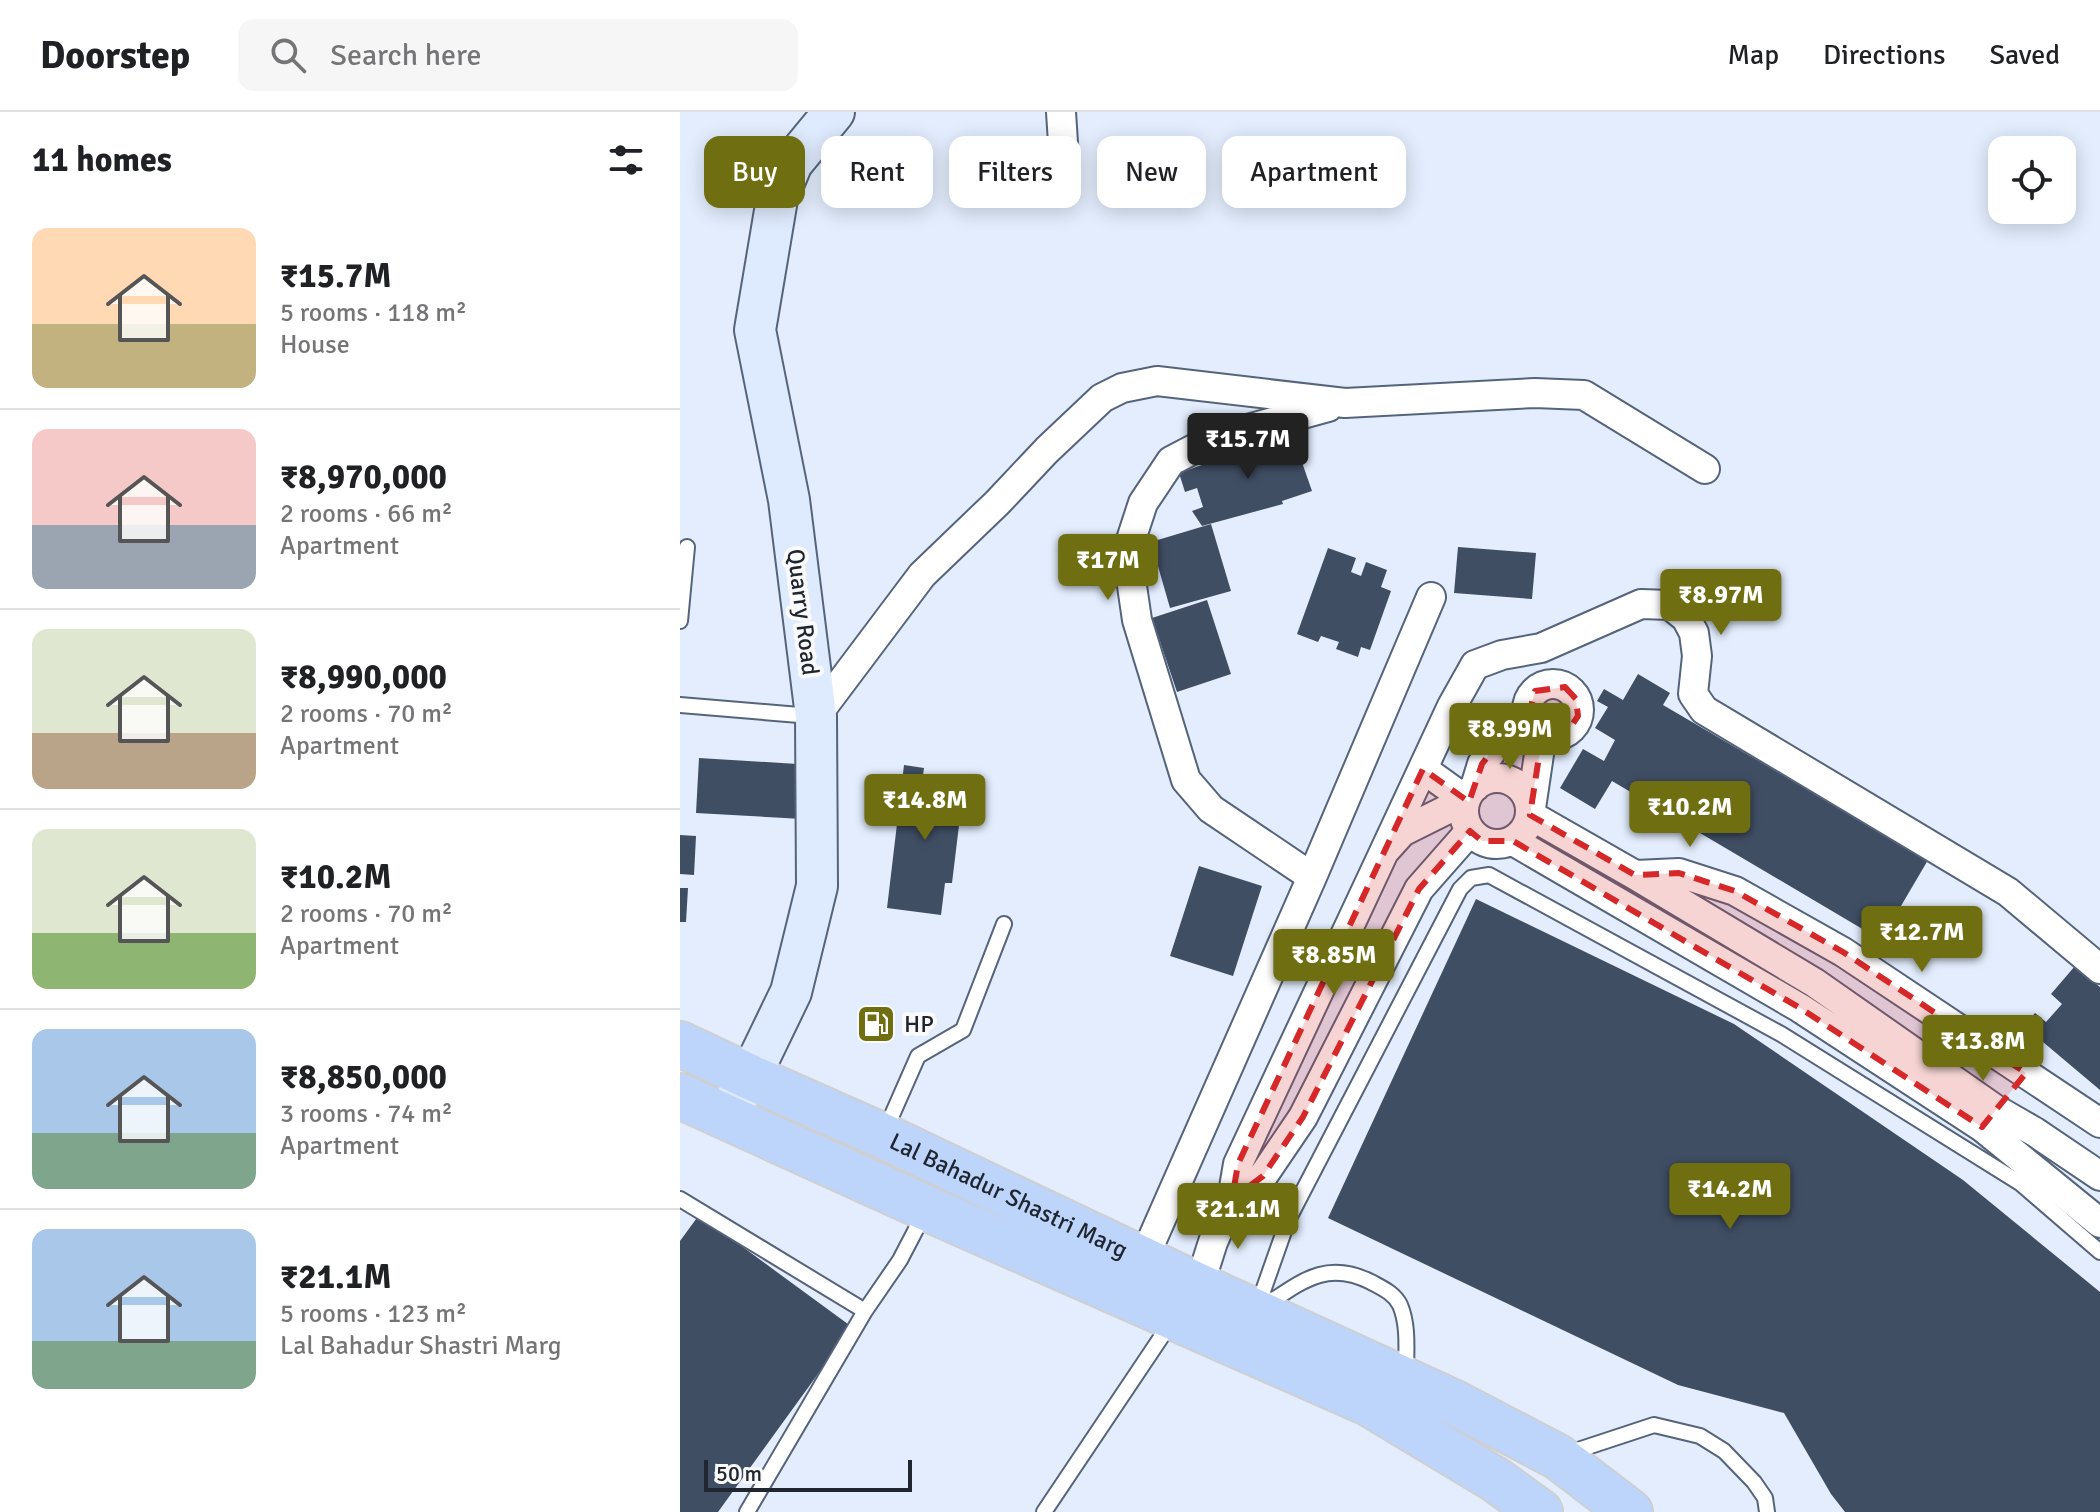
<!DOCTYPE html>
<html lang="en">
<head>
<meta charset="utf-8">
<style>
	:root { --surface:#fff; --page:#f6f6f6; --text:#202124; --muted:#757577; --line:#e0e0e0; --accent:#6f6e10 }
	body { margin:0; font-family:Signika,sans-serif; background:var(--page); color:var(--text); height:100vh; display:flex; flex-direction:column; font-size:30px; white-space:nowrap }
	* { box-sizing:border-box; margin:0 }
	p { font-size:26px; color:var(--muted) }
	.icon { flex:none; width:44px; height:44px; fill:none; stroke:currentColor; stroke-width:2; stroke-linecap:round; stroke-linejoin:round }
	.map { position:relative; flex:1; overflow:hidden }
	.sheet { display:flex; flex-direction:column; background:var(--surface); width:680px }
	.sheet>* { flex:none }
	.guide { position:absolute; left:24px; top:24px; width:760px; height:72px; display:flex; gap:16px }
	.tools { position:absolute; left:1308px; top:24px; display:grid; gap:16px }
	.tools a { display:grid; place-items:center; width:88px; height:88px; border-radius:16px; background:var(--surface); box-shadow:0 4px 20px #0003; font-size:40px }
	.scale { position:absolute; left:24px; bottom:20px; width:208px; box-sizing:border-box; padding-left:8px; border:4px solid #202630; border-top:0; font-size:22px; line-height:28px; white-space:nowrap; color:#202630; -webkit-text-stroke:6px #fafafa; paint-order:stroke }
	.price { position:absolute; translate:-50% -68px; padding:0 18px; border-radius:8px; background:var(--accent); color:#fff; font-size:26px; line-height:52px; filter:drop-shadow(0 2px 4px #0008) }
	.price::after { content:''; position:absolute; left:50%; top:48px; width:24px; height:18px; margin-left:-12px; background:inherit; clip-path:polygon(0 0,100% 0,50% 100%) }
	.price.selected { background:#222; color:#fff }
	ul { padding:0; list-style:none }
	li { display:flex; align-items:center; gap:24px; height:200px; padding:0 32px }
	li+li { border-top:2px solid var(--line) }
	li span { display:grid; place-items:center; flex:none; width:224px; height:160px; border-radius:16px; color:#555 }
	li>.icon { margin-inline-start:auto }
	span .icon { width:96px; height:96px; fill:#fffc; stroke-width:1 }
	li b { font-size:34px }
	h2 { display:flex; justify-content:space-between; align-items:center; height:96px; padding:0 32px; font-size:34px }
	.tag { padding:0 28px; border-radius:16px; background:var(--surface); box-shadow:0 4px 20px #0003; font-size:28px; line-height:72px }
	.tag.selected { background:var(--accent); color:#fff }
	header { display:flex; align-items:center; gap:48px; box-sizing:border-box; height:112px; padding:0 40px; background:var(--surface); border-bottom:2px solid var(--line) }
	header strong { font-size:38px }
	nav { display:flex; gap:44px; margin-inline-start:auto; font-size:28px }
	.search { width:560px; height:72px; background:var(--page); display:flex; align-items:center; gap:20px; box-sizing:border-box; padding:0 28px; border-radius:16px; color:var(--muted); font-size:30px }
	main { display:flex; flex:1; min-height:0 }
	.map>svg:first-child { display:block }
	.building { fill:#404e64 }
	.lines { fill:none; stroke-linecap:round; stroke-linejoin:round }
	.lane-casing { stroke:#55647a; stroke-width:18 }
	.street-casing { stroke:#55647a; stroke-width:32 }
	.secondary-casing { stroke:#55647a; stroke-width:44 }
	.primary-casing { stroke:#cecfd1; stroke-width:48 }
	.lane { stroke:#fff; stroke-width:14 }
	.street { stroke:#fff; stroke-width:28 }
	.secondary { stroke:#deeafd; stroke-width:40 }
	.primary { stroke:#bed5fb; stroke-width:44 }
	.marked { fill:#d62828; fill-opacity:0.2; stroke:#d62828; stroke-width:6; stroke-dasharray:16 10; stroke-linejoin:round }
	.labels { text-anchor:middle; dominant-baseline:central; stroke-width:8; stroke-linejoin:round; paint-order:stroke }
	.street-label { font-size:24px; fill:#202630; stroke:#fafafa }
	.poi-label { font-size:24px; fill:#202630; stroke:#fafafa; text-anchor:start }
</style>
</head>
<body>
<header>
<strong>Doorstep</strong>
<div class="search"><svg class="icon" aria-label="search" viewBox="0 0 24 24"><circle cx="10" cy="10" r="6"/><path d="M15 15l6 6"/></svg>Search here</div>
<nav><a>Map</a><a>Directions</a><a>Saved</a></nav>
</header>
<main>
<section class="sheet">
<h2>11 homes<svg class="icon" aria-label="filters" viewBox="0 0 24 24"><path d="M4 7h16M4 17h16"/><circle cx="9" cy="7" r="2"/><circle cx="15" cy="17" r="2"/></svg></h2>
<ul>
<li><span style="background:linear-gradient(#ffd9b3 60%,#c2b280 0)"><svg class="icon" aria-label="home" viewBox="0 0 24 24"><path d="M3 11l9-7 9 7M6 9v11h12V9"/></svg></span><div><b>₹15.7M</b><p>5 rooms · 118 m²</p><p>House</p></div></li>
<li><span style="background:linear-gradient(#f6c9c9 60%,#9aa5b1 0)"><svg class="icon" aria-label="home" viewBox="0 0 24 24"><path d="M3 11l9-7 9 7M6 9v11h12V9"/></svg></span><div><b>₹8,970,000</b><p>2 rooms · 66 m²</p><p>Apartment</p></div></li>
<li><span style="background:linear-gradient(#dfe7d0 65%,#b9a48a 0)"><svg class="icon" aria-label="home" viewBox="0 0 24 24"><path d="M3 11l9-7 9 7M6 9v11h12V9"/></svg></span><div><b>₹8,990,000</b><p>2 rooms · 70 m²</p><p>Apartment</p></div></li>
<li><span style="background:linear-gradient(#dfe7d0 65%,#8fb573 0)"><svg class="icon" aria-label="home" viewBox="0 0 24 24"><path d="M3 11l9-7 9 7M6 9v11h12V9"/></svg></span><div><b>₹10.2M</b><p>2 rooms · 70 m²</p><p>Apartment</p></div></li>
<li><span style="background:linear-gradient(#a9c7e8 65%,#7fa58c 0)"><svg class="icon" aria-label="home" viewBox="0 0 24 24"><path d="M3 11l9-7 9 7M6 9v11h12V9"/></svg></span><div><b>₹8,850,000</b><p>3 rooms · 74 m²</p><p>Apartment</p></div></li>
<li><span style="background:linear-gradient(#a9c7e8 70%,#7fa58c 0)"><svg class="icon" aria-label="home" viewBox="0 0 24 24"><path d="M3 11l9-7 9 7M6 9v11h12V9"/></svg></span><div><b>₹21.1M</b><p>5 rooms · 123 m²</p><p>Lal Bahadur Shastri Marg</p></div></li>
</ul>
</section>
<div class="map">
<svg width="1420" height="1400" viewBox="0 0 1420 1400">
	<rect width="100%" height="100%" fill="#e3edfd"/>
	<path class="building" d="M611,319L632,379L602,389L603,392L522,414L512,399L523,395L517,376L505,380L499,361L576,334L577,337L598,329L596,324Z
		M531,412L551,479L490,496L471,430Z
		M778,435L856,441L852,487L774,481Z
		M648,436L676,446L671,460L681,464L686,450L707,458L701,475L711,479L690,538L681,535L678,545L656,537L659,530L641,524L638,530L617,522Z
		M527,488L551,562L497,580L472,506Z
		M958,562L990,581L983,593L1248,748L1201,828L932,669L915,697L880,676L903,637L924,649L935,628L915,616L928,595L917,589L924,577L943,588Z
		M19,646L118,652L116,680L124,681L122,707L16,701Z
		M224,653L244,656L242,671L264,674L265,662L285,664L272,771H265L261,803L207,796Z
		M0,723L16,724L14,763L0,762Z
		M519,754L582,774L553,864L490,844Z
		M0,776H8L6,810H0Z
		M796,787L1054,912L1283,1068L1420,1180V1400H1165L1151,1382L1104,1301L998,1273L648,1106Z
		M1395,854L1420,875V978L1344,914L1355,901L1366,910L1382,892L1371,882Z
		M19,1103L172,1215L38,1400H0V1129Z"/>
	<g class="lines">
		<defs>
			<path id="lane" d="M0,509L7,435
				M0,593L131,604
				M205,1019L238,944L283,918L324,812
				M0,1087L185,1199L67,1400
				M583,1195C620,1171 645,1147 691,1170C702,1176 714,1181 720,1193C729,1214 726,1240 726,1262
				M577,1196L608,1108L780,777L791,766L809,763L1101,922L1340,1071L1420,1140
				M185,1199L220,1148L245,1100
				M886,1342L974,1313L1020,1324L1044,1339L1074,1370L1085,1386L1087,1400
				M364,1400L492,1209"/>
			<path id="street" d="M381,0L384,46
				M847 598a26 26 0 1 1 52 0a26 26 0 1 1-52 0Z
				M136,604L242,463L317,391L367,338L422,286L442,276L477,269L665,291L855,281L904,283L1025,357
				M862,622L850,703L955,763L1135,871L1315,997L1355,1020L1420,1064
				M784 699a33 33 0 1 1 66 0a33 33 0 1 1-66 0Z
				M795,675L802,652L827,619L850,609
				M833,729L1120,896L1302,1015L1420,1111
				M704,740L772,594L795,553L822,543L861,536L961,492L990,493L1006,506L1014,521L1017,544L1013,582L1024,598L1328,780L1420,857
				M956,763L999,761L1055,779L1163,840L1420,1011
				M632,765L531,697L506,668L457,508L447,440L463,391L491,349L535,326L648,295
				M552,1087L583,1064L623,1005L739,777L790,719
				M463,1148L632,765L751,485
				M519,1174L533,1130L552,1087L558,1052L704,740L722,720L786,688L743,657"/>
			<path id="secondary" d="M52,993L70,965L111,880L137,774L136,604L109,388L75,218L97,87L112,51L154,0"/>
			<g id="primary">
				<path id="s1" d="M0,932L70,965L203,1024L519,1174L773,1290L878,1345L950,1400"/>
				<path d="M0,984L255,1100L688,1291L816,1368L860,1400"/>
			</g>
		</defs>
		<use href="#lane" class="lane-casing"/>
		<use href="#street" class="street-casing"/>
		<use href="#secondary" class="secondary-casing"/>
		<use href="#primary" class="primary-casing"/>
		<use href="#lane" class="lane"/>
		<use href="#street" class="street"/>
		<use href="#secondary" class="secondary"/>
		<use href="#primary" class="primary"/>
	</g>
	<path class="marked" d="M885,575L896,587L898,604L888,619L862,625L850,703L955,763L999,761L1055,779L1163,840L1346,961L1302,1015L1120,896L833,729H802L790,719L739,777L623,1005L583,1064L552,1087L558,1052L743,657L789,690L802,652L827,619L847,610L855,579Z"/>
	<defs>
		<symbol id="fuel-square" viewBox="-11 -11 22 22"><rect x="-9" y="-9" width="18" height="18" rx="4" fill="#6f6e10" stroke="#fafafa"/><path d="M-5.5-6h7V0h2V4h1.3V-2.5L3-4.5l.8-.8L6-3V5H2.5V1h-1V6h-7ZM-4.2-4.7v3.2H.2V-4.7Z" fill="#fff"/></symbol>
	</defs>
	<g fill-rule="evenodd">
		<use href="#fuel-square" x="174" y="890" width="44" height="44"/>
	</g>
	<g class="labels">
		<g class="street-label">
			<text transform="translate(123 500) rotate(83)">Quarry Road</text>
			<text stroke="none"><textPath href="#s1" startOffset="362">Lal Bahadur Shastri Marg</textPath></text>
		</g>
		<g class="poi-label">
			<text x="224" y="912">HP</text>
		</g>
	</g>
</svg>
<div class="tools">
<a><svg class="icon" aria-label="locate" viewBox="0 0 24 24"><circle cx="12" cy="12" r="6"/><path d="M12 2v4M12 18v4M2 12h4M18 12h4"/></svg></a>
</div>
<div class="scale">50 m</div>
<b class="price selected" style="left:568px;top:369px">₹15.7M</b>
<b class="price" style="left:428px;top:490px">₹17M</b>
<b class="price" style="left:1041px;top:525px">₹8.97M</b>
<b class="price" style="left:830px;top:659px">₹8.99M</b>
<b class="price" style="left:245px;top:730px">₹14.8M</b>
<b class="price" style="left:1010px;top:737px">₹10.2M</b>
<b class="price" style="left:1242px;top:862px">₹12.7M</b>
<b class="price" style="left:654px;top:885px">₹8.85M</b>
<b class="price" style="left:1303px;top:971px">₹13.8M</b>
<b class="price" style="left:1050px;top:1119px">₹14.2M</b>
<b class="price" style="left:558px;top:1139px">₹21.1M</b>
<div class="guide">
<a class="tag selected">Buy</a>
<a class="tag">Rent</a>
<a class="tag">Filters</a>
<a class="tag">New</a>
<a class="tag">Apartment</a>
</div>
</div>
</main>
</body>
</html>
